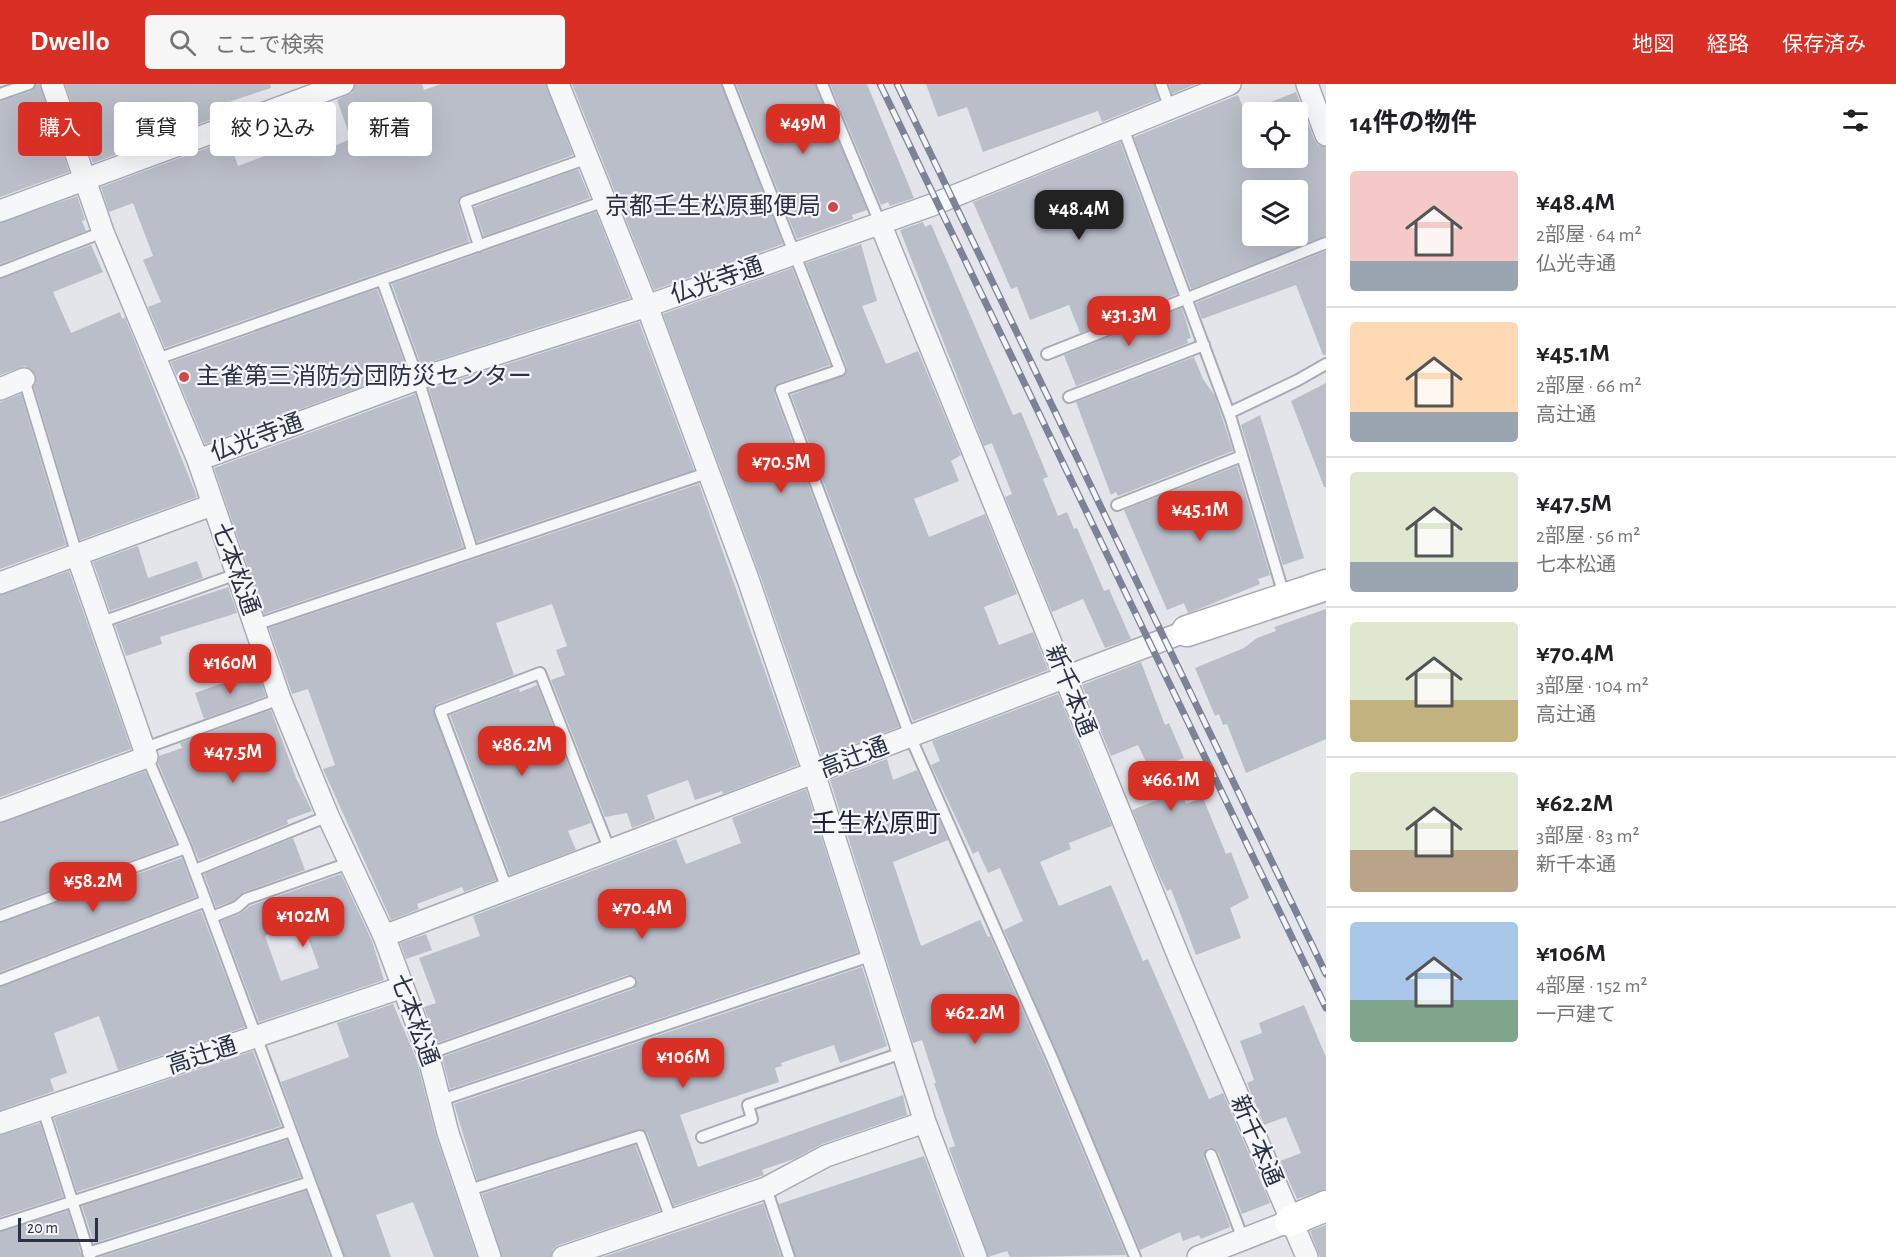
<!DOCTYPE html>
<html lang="ja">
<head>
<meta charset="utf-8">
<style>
	:root { --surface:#fff; --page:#f6f6f6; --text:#202124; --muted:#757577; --line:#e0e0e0; --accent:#d93025 }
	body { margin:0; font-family:"Alegreya Sans","Noto Sans JP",sans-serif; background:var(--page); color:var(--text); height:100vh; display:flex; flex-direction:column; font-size:22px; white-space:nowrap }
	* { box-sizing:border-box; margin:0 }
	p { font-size:20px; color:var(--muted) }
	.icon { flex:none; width:33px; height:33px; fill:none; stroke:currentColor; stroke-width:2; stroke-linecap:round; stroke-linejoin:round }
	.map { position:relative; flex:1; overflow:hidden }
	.panel { display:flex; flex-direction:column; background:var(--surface); width:570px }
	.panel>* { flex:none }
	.banner { position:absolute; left:18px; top:18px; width:570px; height:54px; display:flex; gap:12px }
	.buttons { position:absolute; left:1242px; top:18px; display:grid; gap:12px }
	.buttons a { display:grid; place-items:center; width:66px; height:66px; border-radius:6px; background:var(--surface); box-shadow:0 6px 24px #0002; font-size:30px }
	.scale { position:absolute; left:18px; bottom:15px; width:80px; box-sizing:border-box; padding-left:6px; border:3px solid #2a3144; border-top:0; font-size:16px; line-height:21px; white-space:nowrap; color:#2a3144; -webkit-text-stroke:4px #f3f5f8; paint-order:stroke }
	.price { position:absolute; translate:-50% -51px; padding:0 14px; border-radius:12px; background:var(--accent); color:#fff; font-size:20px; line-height:39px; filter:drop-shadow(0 2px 3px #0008) }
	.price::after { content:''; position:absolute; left:50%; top:36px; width:18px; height:14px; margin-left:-9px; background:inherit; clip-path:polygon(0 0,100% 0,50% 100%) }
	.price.selected { background:#222; color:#fff }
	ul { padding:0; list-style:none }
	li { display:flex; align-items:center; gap:18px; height:150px; padding:0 24px }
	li+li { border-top:2px solid var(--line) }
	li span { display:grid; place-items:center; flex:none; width:168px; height:120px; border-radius:6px; color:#555 }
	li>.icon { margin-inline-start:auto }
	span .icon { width:72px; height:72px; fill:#fffc; stroke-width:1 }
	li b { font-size:26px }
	h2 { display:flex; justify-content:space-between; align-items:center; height:72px; padding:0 24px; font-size:26px }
	.tag { padding:0 21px; border-radius:6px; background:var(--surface); box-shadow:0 6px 24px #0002; font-size:21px; line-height:54px }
	.tag.selected { background:var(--accent); color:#fff }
	header { display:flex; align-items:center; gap:36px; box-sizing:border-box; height:84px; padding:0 30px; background:var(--accent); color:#fff }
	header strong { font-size:28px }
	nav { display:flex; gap:33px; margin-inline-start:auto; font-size:21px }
	.search { width:420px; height:54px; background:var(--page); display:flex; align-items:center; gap:15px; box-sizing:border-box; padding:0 21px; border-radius:6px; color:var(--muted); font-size:22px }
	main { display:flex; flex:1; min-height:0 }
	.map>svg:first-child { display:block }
	.building { fill:#babec9; fill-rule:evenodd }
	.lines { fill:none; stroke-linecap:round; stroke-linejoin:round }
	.lane-casing { stroke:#a8abb6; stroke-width:14 }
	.street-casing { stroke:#a8abb6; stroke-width:24 }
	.secondary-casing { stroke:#a8abb6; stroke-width:33 }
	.lane { stroke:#f6f7f9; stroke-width:10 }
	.street { stroke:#f6f7f9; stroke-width:21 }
	.secondary { stroke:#fff; stroke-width:30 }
	.rail-casing { stroke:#7c8396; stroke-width:7 }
	.rail { stroke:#f3f5f8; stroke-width:4.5; stroke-dasharray:14; stroke-linecap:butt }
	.poi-dot { fill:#d2464c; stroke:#f3f5f8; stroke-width:2 }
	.labels { text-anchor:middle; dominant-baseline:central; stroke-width:4.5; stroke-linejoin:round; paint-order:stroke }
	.poi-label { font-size:24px; fill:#2a3144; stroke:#f3f5f8; text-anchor:end }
	.street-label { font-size:24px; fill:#2a3144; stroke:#f3f5f8 }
	.neighbourhood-label { font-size:26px; fill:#1c2235; stroke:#f3f5f8 }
</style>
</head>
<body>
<header>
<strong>Dwello</strong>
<div class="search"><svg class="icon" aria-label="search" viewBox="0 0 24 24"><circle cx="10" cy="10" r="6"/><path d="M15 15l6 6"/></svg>ここで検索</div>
<nav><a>地図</a><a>経路</a><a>保存済み</a></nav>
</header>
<main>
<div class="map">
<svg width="1326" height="1173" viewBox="0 0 1326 1173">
	<rect width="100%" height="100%" fill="#e3e5eb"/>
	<path class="building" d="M36,0H40L69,88L0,113V17L31,7Z
		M65,0H270L271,4L216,22L220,32L93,79Z
		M355,0H422L424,6L441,0H546L573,71L460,113L458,120L469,157L165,264L148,223L161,218L143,176L153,172L133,119L109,128L101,103L229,56L238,82L309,55L314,70L351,55L337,16L352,9Z
		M572,0H721L783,160L654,206Z
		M736,0H815L867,126L852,131L853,135L797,155Z
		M830,0H867L914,114L890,122L888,118L881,121Z
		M926,0H1154L1159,15L1102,38L1098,27L983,68L967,23L938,33Z
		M1169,0H1196L1172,10Z
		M1296,8L1314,55L1318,61L1326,63V152L1191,205L1134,53L1238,11L1245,28ZM1252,28H1298V74H1252ZM1298,100V152H1252V106H1280Z
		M1120,58L1177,210L1080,249L1069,221L1030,236L1017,203L1011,205L973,118Z
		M578,85L590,114L484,152L474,123Z
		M77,112L85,136L82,137L86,147L0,180V139Z
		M596,128L630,214L421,281L392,200Z
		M923,138L925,143L931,140L1013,331L1021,328L1048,393L1043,395L1058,432L1067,428L1074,445L1077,444L1104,507L1109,505L1131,555L1105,564L1083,515L1052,528L1005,413L1012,410L992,359L984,362L900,146Z
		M861,160L877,217L862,222L886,280L918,267L961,371L951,377L959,397L914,415L929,453L985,430L1017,510L984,523L999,561L1033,548L1048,586L913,637L791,311L846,290L847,283L806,179Z
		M91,161L103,188L53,208L71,249L120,228L122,235L125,233L197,413L80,456L34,303L35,290L25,282L0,291V195Z
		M1326,167V271H1323L1296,201L1202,235L1196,219Z
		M792,184L830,281L779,299L774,309L899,643L822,672L760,491L663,230Z
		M377,205L407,286L205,360L171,278Z
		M1182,224L1191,254L1187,255L1188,259L1076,302L1064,271Z
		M639,238L694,386L477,458L429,305Z
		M1194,273L1203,295L1215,312L1233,367L1118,412L1116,408L1111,411L1076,318Z
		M1326,299V403H1324L1291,317Z
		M21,310L66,461L0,485V318Z
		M415,310L463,463L264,530L214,384Z
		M1260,331L1304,474L1283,481L1241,341Z
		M1237,382L1270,491L1258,495L1260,500L1204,523L1188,529L1184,519L1167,526L1124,426Z
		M699,400L798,681L723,710L722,707L695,716L688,696L647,711L655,735L632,744L627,729L605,733L551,596L565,591L556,566L567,562L552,520L496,539L514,591L437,620L433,626L496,796L464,808L462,803L417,820L419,825L391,836L323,685L335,681L308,605L292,610L269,544Z
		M138,462L148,494L197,477L203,494L110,527L93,478Z
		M69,487L131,665L0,713V511Z
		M228,503L237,529L160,553L162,560L126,572L115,541Z
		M1326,525V655L1246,689L1227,640L1223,641L1219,630L1215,632L1195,584L1244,564L1257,554L1276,547L1274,543Z
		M1141,578L1165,641L1169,639L1184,674L1171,679L1186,720L1203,714L1226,770L1231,768L1249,814L1230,824L1241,854L1196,871L1171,805L1167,807L1160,793L1132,726L1163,714L1138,661L1111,672L1082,601Z
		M257,587L266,612L204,635L195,609Z
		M537,601L591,739L568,747L576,766L510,791L450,631L519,605L520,608Z
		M1058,610L1112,742L1069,759L1071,765L1040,778L1059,822L1111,801L1143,877L1148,875L1209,1015L1223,1009L1270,1119L1242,1130L1218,1068L1213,1064H1208L1204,1074L1230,1143L1201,1155L1199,1151L1183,1157L1180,1148L1140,1166L1004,846L1023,837L1000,784L988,789L978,767L973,770L931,681L940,677L932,657Z
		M271,626L296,694L312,727L287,736L288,740L199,776L158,679L159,672L182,664L180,659Z
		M887,675L893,696L917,686L948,756L893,778L921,862L980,836L988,853L990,852L1045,977L1126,1171L1010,1173L1007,1167L988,1173L949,1064L955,1062L934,999H936L922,956L913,959L830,696Z
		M145,687L176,760L0,824V739Z
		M806,705L858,868L450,1005L442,973L633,905L637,896L634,892L627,891L437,959L424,923L436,919L419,874L480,852L473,832L676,755L686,780L741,759L732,734Z
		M293,754L305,786L244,808L233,817L216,823L204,790Z
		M182,774L196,813L0,888V839Z
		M341,790L372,857L384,896L259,938L221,837L240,830L250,822ZM302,837L319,884L281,897L265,852Z
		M201,827L245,943L118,986L99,932L54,949L67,989L50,995L54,1007L0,1026V903Z
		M426,850L432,866L406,875L400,859Z
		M862,883L887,962L840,979L834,961L781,979L782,982L775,984L779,998L680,1031L698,1083L903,1011L907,1031L822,1060L794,1075L762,1086L764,1091L761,1092L674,1122L647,1049L641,1045L477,1096L454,1020Z
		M393,920L416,974L436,1052L477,1173H434L413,1118L376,1131L391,1173H345L281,998L349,973L337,939Z
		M1304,921L1326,973V1105L1297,1115L1280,1077L1301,1069L1286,1033L1264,1041L1247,999L1254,996L1240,957L1262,949L1259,939Z
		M253,967L281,1042L77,1108L54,1034Z
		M40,1039L63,1113L0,1133V1051Z
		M287,1056L300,1093L94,1159L82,1122Z
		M635,1061L660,1127L559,1161L553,1165L551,1173H502L482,1110Z
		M924,1072L962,1173H796L779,1120Z
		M306,1107L330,1173H100Z
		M763,1119L781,1173H603Z
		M68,1127L82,1173H0V1148Z
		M1326,1141V1173H1320L1310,1147Z"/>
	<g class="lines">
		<defs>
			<path id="lane" d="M728,0L840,286L781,306L910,652L1052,974L1135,1173
				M822,0L880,139
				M1161,0L1170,25
				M0,10L29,0
				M1123,44L1231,335L1284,511
				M479,162L465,118L588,74
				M0,188L103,148
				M382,196L418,295L472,466
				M1047,270L1326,159
				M157,275L605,117
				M24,295L77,471
				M1069,313L1204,261
				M1229,329L1298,296L1326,280
				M1117,421L1242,372
				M102,538L237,490
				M255,541L707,389
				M145,664L280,615
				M147,673L186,764L338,1173
				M195,786L328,732
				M507,805L440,627L540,589L610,767
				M0,832L186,764
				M212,833L237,823L246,815L349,779
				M0,896L206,817
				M428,970L630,898
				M441,1016L873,871
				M43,1025L90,1173
				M702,1053L752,1035L748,1021L902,969
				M1211,1071L1243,1155
				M766,1104L789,1173
				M466,1107L640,1052L671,1135
				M0,1141L291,1047
				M88,1169L310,1098"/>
			<path id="street" d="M52,0L103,148L198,376L280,615L328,732L384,852L428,970L448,1049L490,1173
				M558,0L647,222L748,495L814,689L925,1038L976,1173
				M1307,0L1326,51
				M0,127L343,0
				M880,139L1182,881L1307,1173
				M0,305L24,295
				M198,376L418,295L647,222L932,121L1230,0
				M0,499L212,421
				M0,727L147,673L77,471
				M384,852L1187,547
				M0,1039L403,903
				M563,1173L766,1104L826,1072L925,1038
				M1198,1173L1290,1137"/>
			<path id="secondary" d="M1187,547L1326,501
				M1290,1137L1326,1122"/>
		</defs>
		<use href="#lane" class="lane-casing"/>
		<use href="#street" class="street-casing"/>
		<use href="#secondary" class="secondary-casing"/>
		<use href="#lane" class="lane"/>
		<use href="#street" class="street"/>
		<use href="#secondary" class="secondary"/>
		<defs>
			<path id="rail" d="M880,0L1326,924
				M897,0L1326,890"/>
		</defs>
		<use href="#rail" class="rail-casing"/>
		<use href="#rail" class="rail"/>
	</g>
	<g class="poi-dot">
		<circle cx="833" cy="123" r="6"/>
		<circle cx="184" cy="293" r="6"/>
	</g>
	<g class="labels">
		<g class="poi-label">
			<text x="821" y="123">京都壬生松原郵便局</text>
			<text x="196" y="293" text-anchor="start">主雀第三消防分団防災センター</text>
		</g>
		<g class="street-label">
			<text transform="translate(717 197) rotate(-19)">仏光寺通</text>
			<text transform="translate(257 354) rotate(-20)">仏光寺通</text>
			<text transform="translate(235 485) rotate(70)">七本松通</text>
			<text transform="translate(1070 607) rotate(68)">新千本通</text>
			<text transform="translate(854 674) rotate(-21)">高辻通</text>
			<text transform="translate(414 936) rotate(70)">七本松通</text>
			<text transform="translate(202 972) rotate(-18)">高辻通</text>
			<text transform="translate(1256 1057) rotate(67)">新千本通</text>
		</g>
		<g class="neighbourhood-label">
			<text x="876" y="740">壬生松原町</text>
		</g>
	</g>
</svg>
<div class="buttons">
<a><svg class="icon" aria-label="locate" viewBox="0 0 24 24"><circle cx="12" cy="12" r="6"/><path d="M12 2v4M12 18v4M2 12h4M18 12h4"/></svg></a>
<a><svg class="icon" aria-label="layers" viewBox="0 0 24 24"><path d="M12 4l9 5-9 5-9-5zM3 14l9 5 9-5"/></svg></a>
</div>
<div class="scale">20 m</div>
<b class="price" style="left:803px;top:71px">¥49M</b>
<b class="price selected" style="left:1079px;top:157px">¥48.4M</b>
<b class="price" style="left:1129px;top:263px">¥31.3M</b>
<b class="price" style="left:781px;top:410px">¥70.5M</b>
<b class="price" style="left:1200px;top:458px">¥45.1M</b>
<b class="price" style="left:230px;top:611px">¥160M</b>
<b class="price" style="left:522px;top:693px">¥86.2M</b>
<b class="price" style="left:233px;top:700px">¥47.5M</b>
<b class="price" style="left:1171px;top:728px">¥66.1M</b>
<b class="price" style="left:93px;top:829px">¥58.2M</b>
<b class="price" style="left:642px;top:856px">¥70.4M</b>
<b class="price" style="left:303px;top:864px">¥102M</b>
<b class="price" style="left:975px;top:961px">¥62.2M</b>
<b class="price" style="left:683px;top:1005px">¥106M</b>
<div class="banner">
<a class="tag selected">購入</a>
<a class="tag">賃貸</a>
<a class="tag">絞り込み</a>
<a class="tag">新着</a>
</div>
</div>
<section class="panel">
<h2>14件の物件<svg class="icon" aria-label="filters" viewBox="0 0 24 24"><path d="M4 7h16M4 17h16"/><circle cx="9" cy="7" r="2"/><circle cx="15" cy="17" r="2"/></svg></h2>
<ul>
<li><span style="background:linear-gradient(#f6c9c9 75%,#9aa5b1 0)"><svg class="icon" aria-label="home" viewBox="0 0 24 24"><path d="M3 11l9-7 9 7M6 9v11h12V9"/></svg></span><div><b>¥48.4M</b><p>2部屋 · 64 m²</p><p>仏光寺通</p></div></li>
<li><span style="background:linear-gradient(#ffd9b3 75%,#9aa5b1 0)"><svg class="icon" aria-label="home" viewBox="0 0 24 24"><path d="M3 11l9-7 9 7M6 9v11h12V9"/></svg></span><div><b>¥45.1M</b><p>2部屋 · 66 m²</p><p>高辻通</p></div></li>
<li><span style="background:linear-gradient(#dfe7d0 75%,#9aa5b1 0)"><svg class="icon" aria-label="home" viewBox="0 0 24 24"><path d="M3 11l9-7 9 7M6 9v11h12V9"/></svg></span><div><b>¥47.5M</b><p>2部屋 · 56 m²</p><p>七本松通</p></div></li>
<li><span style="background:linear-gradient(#dfe7d0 65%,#c2b280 0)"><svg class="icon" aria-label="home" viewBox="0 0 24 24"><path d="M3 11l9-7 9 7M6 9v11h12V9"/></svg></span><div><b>¥70.4M</b><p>3部屋 · 104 m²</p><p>高辻通</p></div></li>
<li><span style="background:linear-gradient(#dfe7d0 65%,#b9a48a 0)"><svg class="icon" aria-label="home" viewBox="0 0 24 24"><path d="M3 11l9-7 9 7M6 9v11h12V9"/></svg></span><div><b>¥62.2M</b><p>3部屋 · 83 m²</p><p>新千本通</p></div></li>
<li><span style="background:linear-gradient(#a9c7e8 65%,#7fa58c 0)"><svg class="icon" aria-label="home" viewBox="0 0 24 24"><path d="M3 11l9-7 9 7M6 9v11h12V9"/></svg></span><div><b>¥106M</b><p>4部屋 · 152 m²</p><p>一戸建て</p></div></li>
</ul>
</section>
</main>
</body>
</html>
